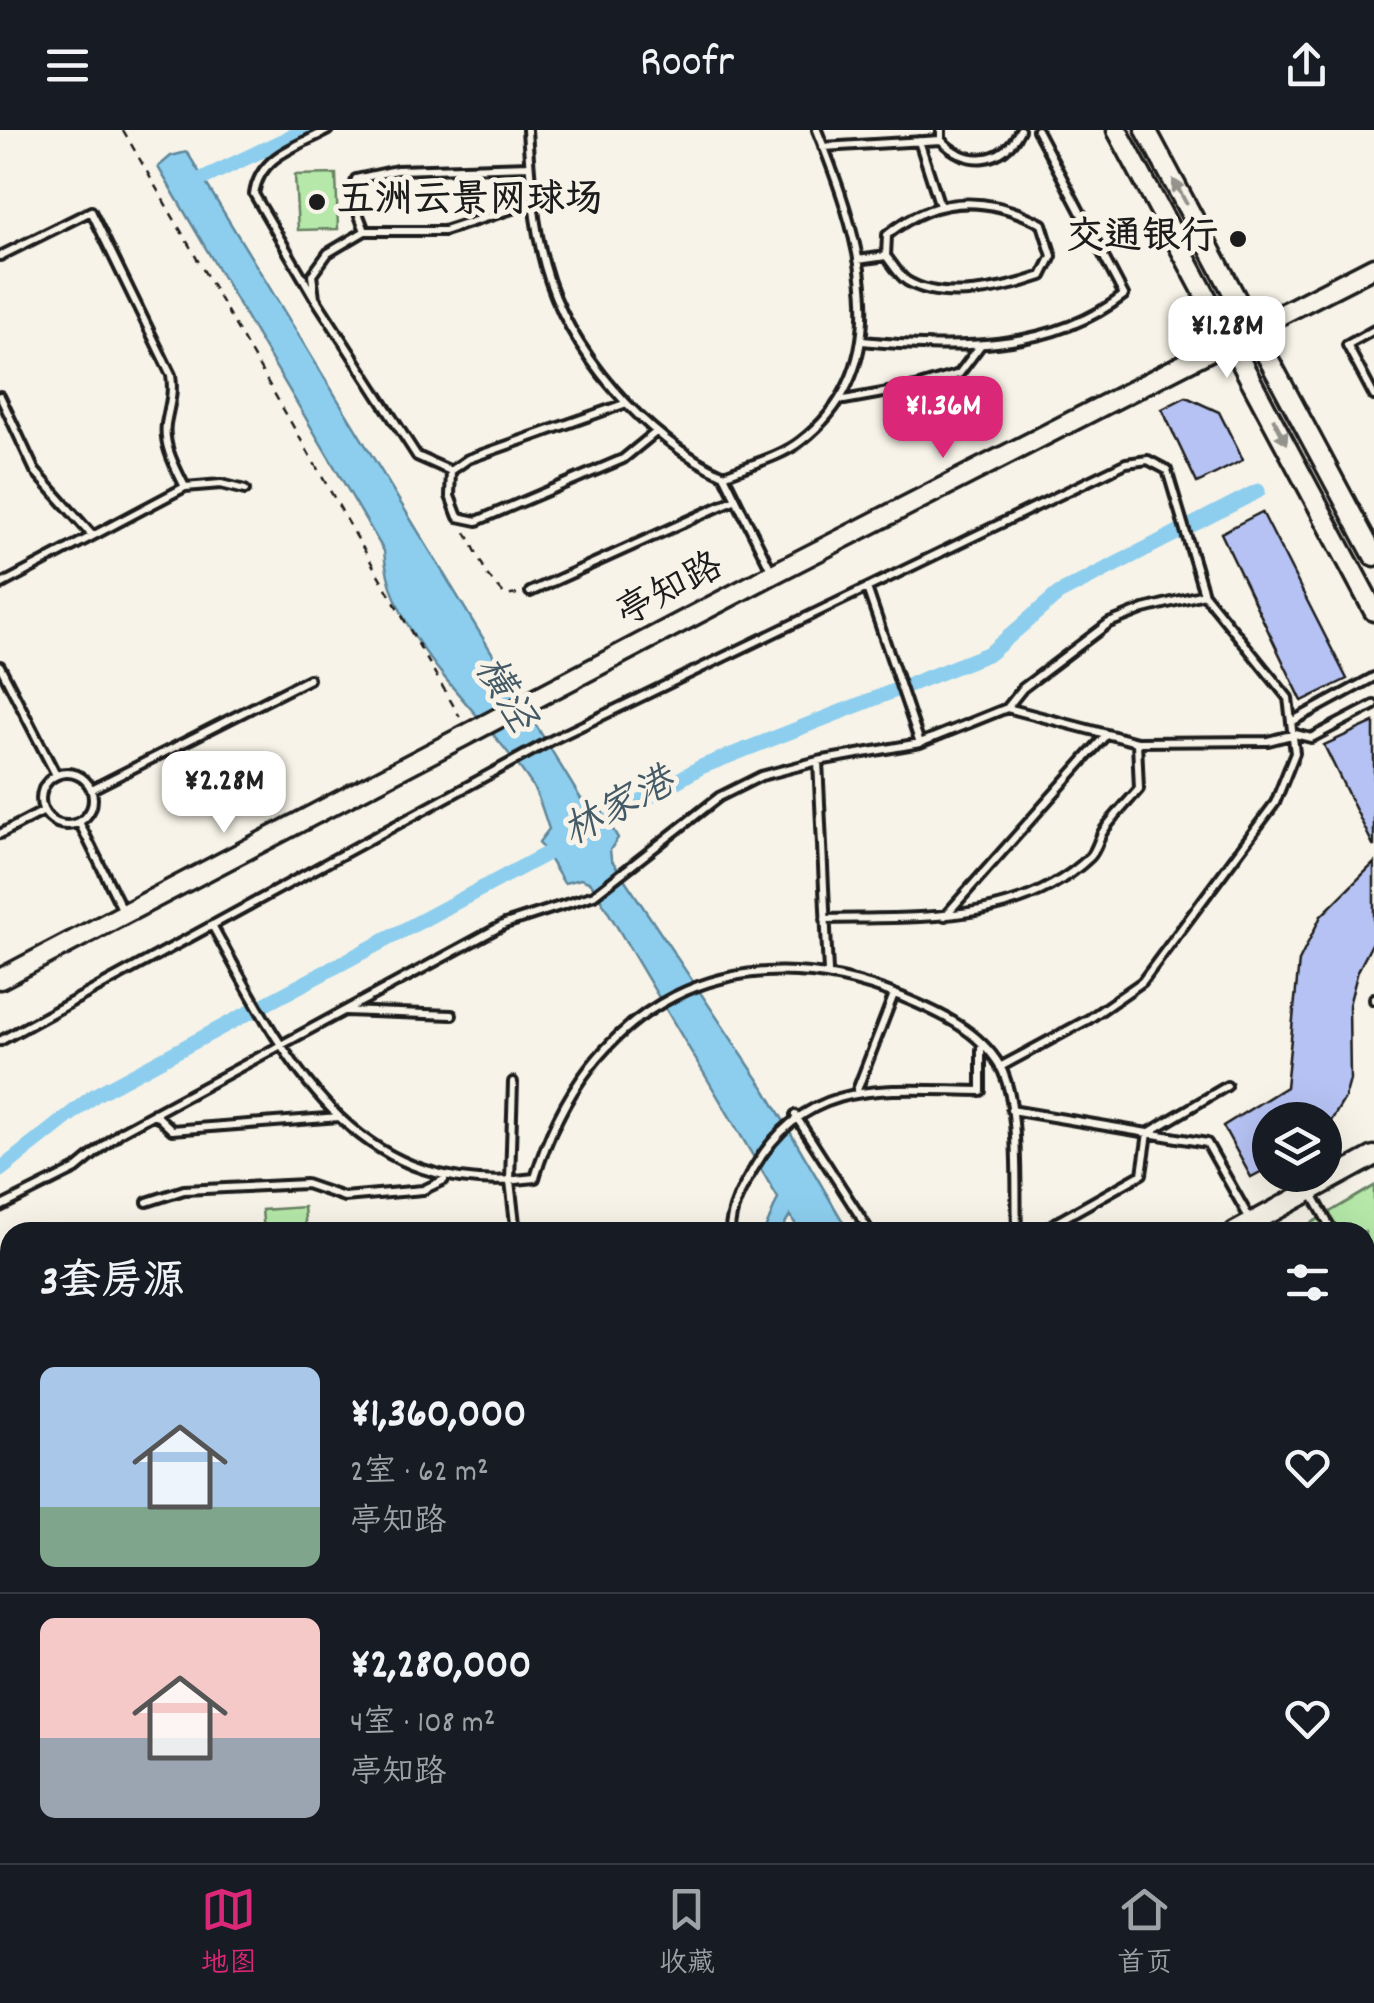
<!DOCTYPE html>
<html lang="zh">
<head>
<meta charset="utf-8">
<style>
	:root { --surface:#171b24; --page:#20242c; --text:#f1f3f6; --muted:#9ea1a6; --line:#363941; --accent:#db2777 }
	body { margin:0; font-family:Dekko,"LXGW WenKai TC",sans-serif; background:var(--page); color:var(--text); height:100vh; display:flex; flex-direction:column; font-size:38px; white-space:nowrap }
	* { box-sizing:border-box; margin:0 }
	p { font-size:32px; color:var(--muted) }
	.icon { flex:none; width:55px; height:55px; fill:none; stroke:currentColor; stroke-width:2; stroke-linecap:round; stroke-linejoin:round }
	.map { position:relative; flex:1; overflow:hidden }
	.details { position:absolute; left:0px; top:1092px; width:1375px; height:642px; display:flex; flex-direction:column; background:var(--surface); border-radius:30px 30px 0 0; box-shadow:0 10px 40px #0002 }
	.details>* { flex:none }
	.fabs { position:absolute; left:1252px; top:972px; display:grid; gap:20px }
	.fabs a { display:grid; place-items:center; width:90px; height:90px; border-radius:50%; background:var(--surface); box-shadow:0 10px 40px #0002; font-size:50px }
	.price { position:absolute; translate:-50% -85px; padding:0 22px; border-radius:20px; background:#fff; color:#222; font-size:32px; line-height:65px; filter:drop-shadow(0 2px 5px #0008) }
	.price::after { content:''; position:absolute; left:50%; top:60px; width:30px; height:22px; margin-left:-15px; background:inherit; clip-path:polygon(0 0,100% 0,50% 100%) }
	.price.active { background:var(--accent); color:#fff }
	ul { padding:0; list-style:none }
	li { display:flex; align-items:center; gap:30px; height:250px; padding:0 40px }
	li+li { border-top:2px solid var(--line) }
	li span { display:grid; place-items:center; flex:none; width:280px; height:200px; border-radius:15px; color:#555 }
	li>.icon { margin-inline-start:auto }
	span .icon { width:120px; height:120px; fill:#fffc; stroke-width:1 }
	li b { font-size:42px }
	h2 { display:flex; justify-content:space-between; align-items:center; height:120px; padding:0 40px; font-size:42px }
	header { display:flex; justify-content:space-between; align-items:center; height:130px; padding:0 40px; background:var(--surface); font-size:45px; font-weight:600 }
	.menu { display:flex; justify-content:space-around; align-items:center; height:140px; border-top:2px solid var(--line); background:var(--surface); font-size:28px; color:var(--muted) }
	.menu a { display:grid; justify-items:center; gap:5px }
	.menu .active { color:var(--accent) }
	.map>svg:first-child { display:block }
	.built { fill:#e3e4eb }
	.green { fill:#b5e8a9; stroke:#688262; stroke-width:2.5 }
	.water { fill:#8dceee; stroke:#60879a; stroke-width:2.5 }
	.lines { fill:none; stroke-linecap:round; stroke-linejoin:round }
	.canal { stroke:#8dceee; stroke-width:15 }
	.building { fill:#b5c2f3; stroke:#1c1c1c; stroke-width:2.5 }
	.lane-casing { stroke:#1c1c1c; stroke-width:14 }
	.street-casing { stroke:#1c1c1c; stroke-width:19 }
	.secondary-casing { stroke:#1c1c1c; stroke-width:25 }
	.path { stroke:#1c1c1c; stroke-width:2.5; stroke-dasharray:8 8; stroke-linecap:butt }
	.lane { stroke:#f7f3e8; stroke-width:6 }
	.street { stroke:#f7f3e8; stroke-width:11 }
	.secondary { stroke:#f7f3e8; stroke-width:18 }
	.oneway { fill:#94928c }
	.poi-dot { fill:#1c1c1c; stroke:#f7f3e8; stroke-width:4 }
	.labels { text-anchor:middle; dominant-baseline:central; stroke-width:10; stroke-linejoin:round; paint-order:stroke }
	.poi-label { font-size:38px; font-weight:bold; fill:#1c1c1c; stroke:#f7f3e8; text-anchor:start }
	.street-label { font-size:38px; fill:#1c1c1c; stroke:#f7f3e8 }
	.water-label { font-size:40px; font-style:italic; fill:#445a66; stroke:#f7f3e8 }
</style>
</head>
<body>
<header><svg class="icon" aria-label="menu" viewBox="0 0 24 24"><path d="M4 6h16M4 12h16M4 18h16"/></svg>Roofr<svg class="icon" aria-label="share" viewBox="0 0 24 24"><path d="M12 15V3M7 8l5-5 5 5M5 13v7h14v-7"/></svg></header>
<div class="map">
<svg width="1374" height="1733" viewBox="0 0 1374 1733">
	<rect width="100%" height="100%" fill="#f7f3e8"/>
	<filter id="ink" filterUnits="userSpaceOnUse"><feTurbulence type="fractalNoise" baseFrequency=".01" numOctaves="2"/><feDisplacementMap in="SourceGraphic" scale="20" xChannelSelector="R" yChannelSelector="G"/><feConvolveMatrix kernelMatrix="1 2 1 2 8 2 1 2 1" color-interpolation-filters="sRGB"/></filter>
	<g filter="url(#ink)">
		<path class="built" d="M1365,1240L1374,1255V1716L1365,1721Z
			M148,1725H252L256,1733H133Z"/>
		<path class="green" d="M336,44L338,99L298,100L295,45Z
			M1374,1056V1255L1365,1240V1102H1296Z
			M304,1077L306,1102H264L262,1080Z
			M1365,1305H1374V1487L1365,1472Z"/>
		<path class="water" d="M187,22L581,669L600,678L618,708L610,720L611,729L766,961L849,1102H800L790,1085L780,1102H764L778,1068L591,753L581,749L564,753L539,712L549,699C544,685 540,668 532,655C484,581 391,514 384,421L158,37L171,26Z"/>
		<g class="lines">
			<path class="canal" d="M191,54L305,0
				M592,700L701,637L990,523L1058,464L1258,361
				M0,1040L95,965L563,715
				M673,1725L674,1733"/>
		</g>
		<path class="building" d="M1186,267L1219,282L1243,330L1197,353L1162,279Z
			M1262,382L1347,549L1302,571L1221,403Z
			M1374,592V717L1324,615Z
			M1374,733V810L1358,841L1349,875L1350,950L1345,968L1325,1001V990H1270V1037L1251,1047L1223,996L1286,957L1299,831L1321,786Z"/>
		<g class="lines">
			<defs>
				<path id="lane" d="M527,0C530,45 533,93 545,136C568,221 646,310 724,345
					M941,0V10C966,37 1003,35 1020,0
					M919,11L940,76
					M823,17L941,10
					M529,36L397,40L356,49L352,67L365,101H444L534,72
					M365,101L328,123L312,145L315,168L417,326L451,341
					M0,126L91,81L171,245C174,264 169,276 166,294C163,317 176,338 185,357
					M858,130L886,126L887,105C935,65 988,65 1042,94L1052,126L1042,146C1005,159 943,173 907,151C899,146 892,133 886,126
					M314,167L254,64C260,25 297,17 328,0
					M1374,200L1347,215L1374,266
					M862,211C951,219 1050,223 1124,165L1037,0
					M0,266L35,341L91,404
					M844,270L916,257L959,244L980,216
					M624,274L468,329L451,341L450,366L458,387L477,391L623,329L656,302
					M773,444L724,345C748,335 781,327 801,311C904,232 857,100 817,0
					M0,455L185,357L221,354L245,360
					M867,458L920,613
					M530,462L736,369
					M0,536L56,645
					M1007,578L1137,612L1268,611L1295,604L1311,608L1374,575
					M1293,591L1374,547
					M818,631L828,842
					M41 669a26 26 0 1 1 52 0a26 26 0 1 1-52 0Z
					M92,659L309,549
					M79,692L123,781
					M0,704L44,681
					M945,786L1106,605
					M825,789C916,787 1019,795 1090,727C1097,720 1098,709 1104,700C1114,686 1127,673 1139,659L1137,612
					M212,795C286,930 354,1072 535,1048C586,875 733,797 902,867C938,882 979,900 1000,936C1021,974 1015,1059 1017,1102
					M1374,868V870
					M345,881L452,885
					M0,911L554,609L1126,333L1148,330L1167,340L1204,464L1288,568L1295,623L1275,673L1142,852L1089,889L1000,937
					M513,952L510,1051L516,1102
					M857,960L894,864
					M1011,980L1207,1013L1251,1091
					M154,983L172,1000L339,987
					M795,985L870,1102
					M1311,1062L1333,1102
					M147,1072L184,1060L306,1054L344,1067L423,1060L444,1050
					M0,1077L76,1039L122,1001L505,794L594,765L719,667L761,646L818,631L920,613L1007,578L1023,558L1109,493L1144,479L1204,464
					M730,1102C730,1079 742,1058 754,1038C807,946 889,960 981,961V919
					M1039,1102L1142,1044L1148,1003L1227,956
					M0,1155L10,1165
					M1365,1159L1374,1178
					M0,1409L10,1408
					M0,1428H10
					M1365,1503L1374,1518
					M1365,1543L1374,1537
					M319,1725L324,1733
					M705,1725L708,1733
					M889,1725L893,1733
					M366,1733L376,1725
					M462,1733L474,1725
					M578,1733L596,1725
					M621,1733L627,1725
					M775,1733L787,1725
					M902,1733L916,1725"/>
				<path id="street" d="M1276,1725L1281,1733"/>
				<path id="secondary" d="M1117,0L1374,481
					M1146,0L1374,426
					M0,849L773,444L1374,137
					M1235,1102L1374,1026
					M0,1275L10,1291
					M271,1725L276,1733
					M95,1733L110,1725"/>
			</defs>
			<use href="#lane" class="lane-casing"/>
			<use href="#street" class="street-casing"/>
			<use href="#secondary" class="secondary-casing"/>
			<path class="path" d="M123,0L460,587
				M466,402L488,446L506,466L517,464"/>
			<use href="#lane" class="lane"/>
			<use href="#street" class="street"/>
			<use href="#secondary" class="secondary"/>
		</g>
		<defs><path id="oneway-solid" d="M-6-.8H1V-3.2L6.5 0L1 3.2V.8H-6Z" transform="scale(2.5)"/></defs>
		<g class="oneway">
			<use href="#oneway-solid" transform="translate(1180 62) rotate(-119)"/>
			<use href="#oneway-solid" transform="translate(1280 301) rotate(62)"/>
		</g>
	</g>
	<g class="poi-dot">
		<circle cx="317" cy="72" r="10"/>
		<circle cx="1238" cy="109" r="10"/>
	</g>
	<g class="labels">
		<g class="poi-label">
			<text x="337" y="72">五洲云景网球场</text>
			<text x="1218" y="109" text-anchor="end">交通银行</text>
		</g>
		<g class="street-label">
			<text transform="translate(671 462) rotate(-28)">亭知路</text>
		</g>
		<g class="water-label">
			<text transform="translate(502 566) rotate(59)">横泾</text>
			<text transform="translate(620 680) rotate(-28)">林家港</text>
		</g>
	</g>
</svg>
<div class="fabs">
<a><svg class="icon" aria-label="layers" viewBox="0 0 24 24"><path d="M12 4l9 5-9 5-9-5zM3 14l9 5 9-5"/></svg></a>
</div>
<b class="price" style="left:1227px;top:251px">¥1.28M</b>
<b class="price active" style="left:943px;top:331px">¥1.36M</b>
<b class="price" style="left:224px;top:706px">¥2.28M</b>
<section class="details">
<h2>3套房源<svg class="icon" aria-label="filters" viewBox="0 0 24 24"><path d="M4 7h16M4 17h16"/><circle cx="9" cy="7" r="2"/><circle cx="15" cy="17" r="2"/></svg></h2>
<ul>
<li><span style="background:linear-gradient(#a9c7e8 70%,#7fa58c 0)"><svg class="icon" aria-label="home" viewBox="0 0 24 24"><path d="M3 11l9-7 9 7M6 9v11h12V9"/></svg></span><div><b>¥1,360,000</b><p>2室 · 62 m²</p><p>亭知路</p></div><svg class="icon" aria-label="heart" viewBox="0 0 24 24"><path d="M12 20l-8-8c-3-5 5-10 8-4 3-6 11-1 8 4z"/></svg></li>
<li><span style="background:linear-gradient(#f6c9c9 60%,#9aa5b1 0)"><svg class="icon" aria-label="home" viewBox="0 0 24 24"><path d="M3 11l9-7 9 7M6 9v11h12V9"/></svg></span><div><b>¥2,280,000</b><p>4室 · 108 m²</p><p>亭知路</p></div><svg class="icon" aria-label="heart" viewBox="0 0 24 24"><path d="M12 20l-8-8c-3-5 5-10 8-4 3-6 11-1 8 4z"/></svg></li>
</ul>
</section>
</div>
<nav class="menu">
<a class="active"><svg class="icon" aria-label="map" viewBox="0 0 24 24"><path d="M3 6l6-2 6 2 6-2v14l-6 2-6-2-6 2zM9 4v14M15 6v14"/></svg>地图</a>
<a><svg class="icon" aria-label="saved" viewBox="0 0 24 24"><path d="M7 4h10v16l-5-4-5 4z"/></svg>收藏</a>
<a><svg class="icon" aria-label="home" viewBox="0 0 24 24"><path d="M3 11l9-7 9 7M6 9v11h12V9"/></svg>首页</a>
</nav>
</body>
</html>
